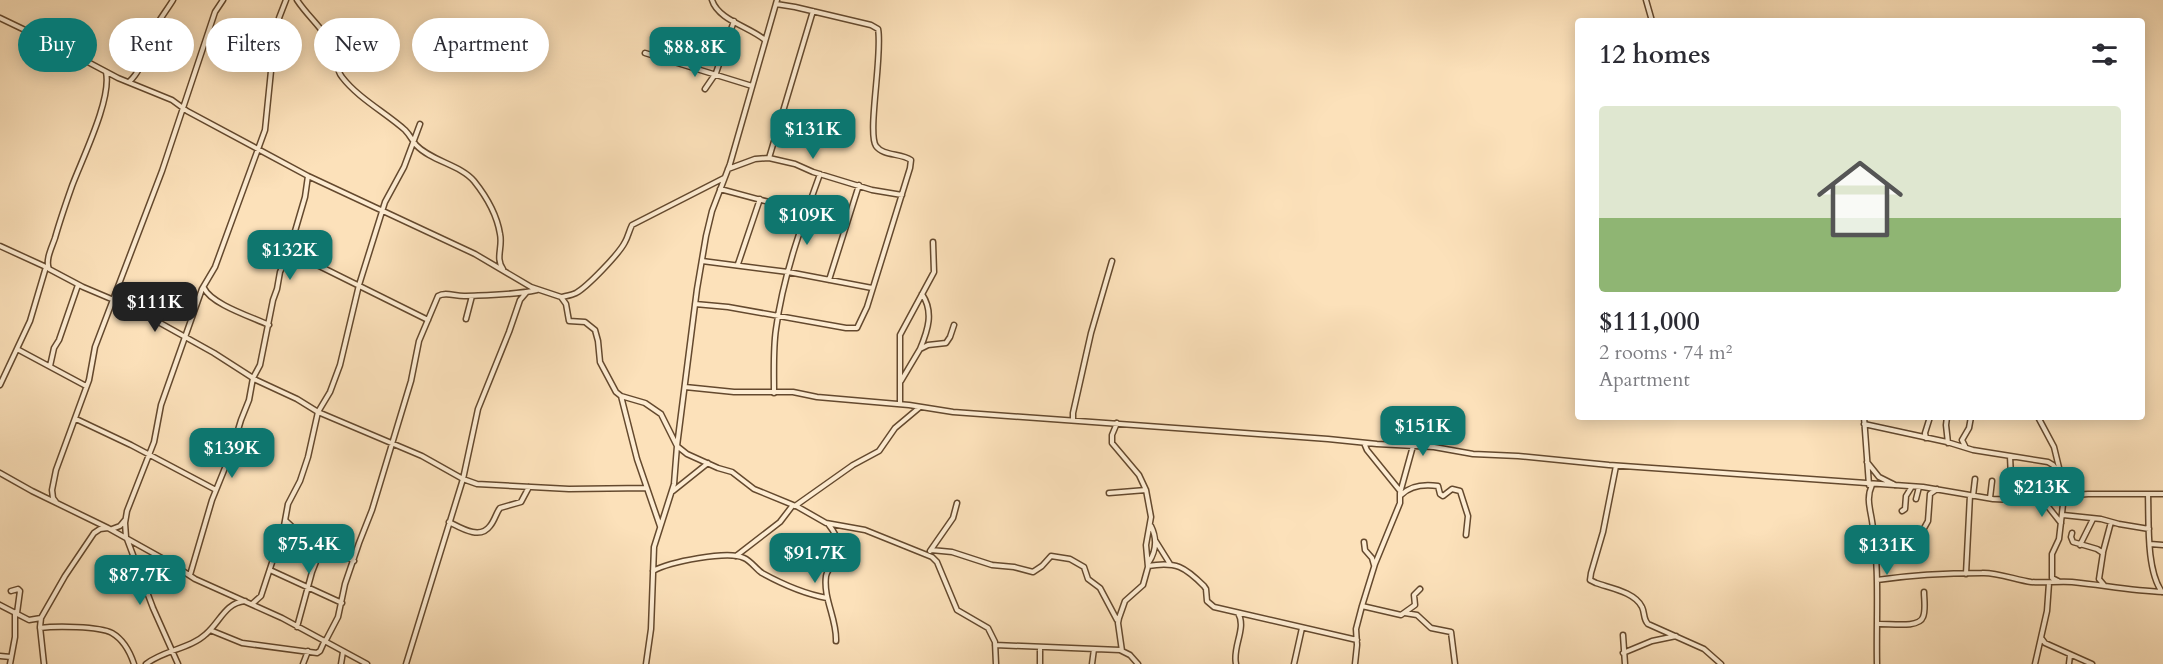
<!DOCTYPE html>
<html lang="en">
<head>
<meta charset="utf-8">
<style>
	:root { --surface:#fff; --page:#f2f2f3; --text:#2b2b33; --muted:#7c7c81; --accent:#0f766e }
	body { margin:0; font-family:Cardo,serif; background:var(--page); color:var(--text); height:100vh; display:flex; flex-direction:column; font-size:22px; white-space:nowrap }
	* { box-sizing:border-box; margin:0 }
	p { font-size:20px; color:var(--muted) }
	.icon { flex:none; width:33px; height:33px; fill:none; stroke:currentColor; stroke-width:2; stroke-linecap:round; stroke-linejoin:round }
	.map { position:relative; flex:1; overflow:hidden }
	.side { position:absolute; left:1575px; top:18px; width:570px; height:402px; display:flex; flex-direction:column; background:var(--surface); border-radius:6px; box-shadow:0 3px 15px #0003 }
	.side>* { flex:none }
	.hud { position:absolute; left:18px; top:18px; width:570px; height:54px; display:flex; gap:12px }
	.price { position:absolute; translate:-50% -51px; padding:0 14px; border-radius:12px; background:var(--accent); color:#fff; font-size:20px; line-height:39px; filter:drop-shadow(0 2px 3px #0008) }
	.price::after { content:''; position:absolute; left:50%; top:36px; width:18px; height:14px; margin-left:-9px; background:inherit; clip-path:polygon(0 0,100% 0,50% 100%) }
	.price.current { background:#222; color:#fff }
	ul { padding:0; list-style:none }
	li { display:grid; align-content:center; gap:12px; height:318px; padding:0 24px }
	li span { display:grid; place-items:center; height:186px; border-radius:6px; color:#555 }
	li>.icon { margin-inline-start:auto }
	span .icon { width:108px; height:108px; fill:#fffc; stroke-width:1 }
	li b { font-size:26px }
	h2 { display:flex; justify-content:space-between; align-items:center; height:72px; padding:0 24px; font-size:26px }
	.tag { padding:0 21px; border-radius:27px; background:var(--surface); box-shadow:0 3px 15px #0003; font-size:21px; line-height:54px }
	.tag.current { background:var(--accent); color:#fff }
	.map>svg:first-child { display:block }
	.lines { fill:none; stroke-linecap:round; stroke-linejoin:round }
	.minor-casing { stroke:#64492e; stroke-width:7 }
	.minor { stroke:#fdecd2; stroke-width:4 }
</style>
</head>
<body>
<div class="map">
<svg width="2163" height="664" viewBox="0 0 2163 664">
	<rect width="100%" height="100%" fill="#fce1ba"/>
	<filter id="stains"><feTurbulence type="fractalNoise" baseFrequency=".00333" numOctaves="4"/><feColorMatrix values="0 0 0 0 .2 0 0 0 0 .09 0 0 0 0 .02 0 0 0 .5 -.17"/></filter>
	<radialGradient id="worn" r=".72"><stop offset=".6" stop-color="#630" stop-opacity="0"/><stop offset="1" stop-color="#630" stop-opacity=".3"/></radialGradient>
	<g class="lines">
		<defs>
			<path id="minor" d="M297,0C308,17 327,32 335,51C339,60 335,69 342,77C358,98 386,113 405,130C410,135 412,140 416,145C431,161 461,165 474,181C486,196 497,215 500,234C503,247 495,258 503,269
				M712,0C718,20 750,27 765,40
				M1646,0L1652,21
				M0,18L52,43L118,78L172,100L187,111L308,176L475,254L531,287L561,297L566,304L569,321L585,322L595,330L598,341L600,362L616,392L621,396L645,403L661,414L677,446L687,454L718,468L732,472L754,489L798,507L826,523L865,530L932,557L937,562L957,610L988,628L995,642L996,664
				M645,53L752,86
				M106,72C112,99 82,159 72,186C66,203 60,220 55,238C52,247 45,260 49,269L83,287L135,309L214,353L256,380L297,399L318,412L422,456L463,479L477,484L569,489L647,488
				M129,82C144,68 145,50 153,32C158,21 167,10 173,0
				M705,89L716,73L734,21
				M769,158L813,11
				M728,169L755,159L769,158L795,164L813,172L872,190L902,195
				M720,189L806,212
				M0,246L46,267
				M289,251L428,320
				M702,261L788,272L872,288
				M738,264L760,199
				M829,280L859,185
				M204,288C211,304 252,317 269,325
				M562,297C566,296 572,295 576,293C587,287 619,254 625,242C628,237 629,231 632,225L724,178
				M695,304L728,307L846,328H857L867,307L910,168L911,160C901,153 883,156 876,146C867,133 883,53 878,29L871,25L795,7L776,4
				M466,319L472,296
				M17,349L86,386
				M920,349C928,330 934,312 922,294
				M50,366L54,348L59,340L78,285
				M901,381L920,349L928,345L946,343L950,337L954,325
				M0,385L30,321L46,267
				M685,387L734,392H793L817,397L909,405L953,412L1328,439L1377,444L1434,447L1473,454L1518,456L1609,465L1923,487L1993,499L2014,500L2088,494H2163
				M774,393C774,372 773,349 776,329C783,276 802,224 820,174
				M621,396L637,459L660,526
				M900,404V335L934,272L933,242
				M1864,417L1869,485
				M1947,417L1946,425L1948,443
				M2038,417L2054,447L2063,484L2070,495
				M76,419L131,445L216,490
				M1073,419V413L1091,333L1112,261
				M1117,423L1112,435V443L1139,475L1146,490L1151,517L1146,545L1148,567L1143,585L1125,601L1119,618L1118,623L1122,651
				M1864,424L1947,442L1973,450L2048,462L2053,465L2062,477
				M1926,438L1925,433L1930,417
				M1364,443L1367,450L1401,492
				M1965,446L1962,440L1969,428L1971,417
				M2010,456L2012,499
				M1867,462L1879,477L1895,485
				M1616,466L1603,532L1591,573L1590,580L1596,583C1610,588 1635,592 1642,607C1645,613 1643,619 1648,624L1704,649L1721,664
				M0,473L32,491L108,528L169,562L195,579L282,618L367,664
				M1872,485C1866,498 1870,508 1872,521C1880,568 1876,617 1877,664
				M673,491L708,463
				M1109,493L1146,490
				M2148,494C2149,521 2146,570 2162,592
				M1401,495C1411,485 1424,484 1438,486L1440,494L1443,496L1452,489L1460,491L1468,516L1466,535
				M1973,496L1975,479
				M1990,498L1992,481
				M1916,499L1919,487
				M2042,499L2061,523
				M56,502L53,498L52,490L56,470L89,380L95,347L162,171L215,12L223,0
				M795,506L853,465L879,451L895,428L920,407
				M1902,511L1905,509L1906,496L1911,488
				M2063,515L2101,519L2119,524L2149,529
				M286,521L299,533L317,540L354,561
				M449,522C461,528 480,540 490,526C495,520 496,513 500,508L521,502L529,487
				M829,525C839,538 843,550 833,564C830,568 827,571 826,576C823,599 837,619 836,641
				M112,529L120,526L125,520
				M1923,530L1928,521L1930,494L1937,489
				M2072,533L2071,537L2073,542L2097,549L2103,553L2099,579L2104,585
				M126,537L125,523L127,511L154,442L161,405L202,289L215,267L265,130L272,61L278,33L279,18L286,0
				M127,539L153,608L178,664
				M1155,540L1170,564
				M1364,542L1365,550L1372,558L1374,565
				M2150,544L2163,545
				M2080,545L2093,519
				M931,550L952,552L992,565L1014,567L1033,572L1042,566L1051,556L1070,559L1084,567L1088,579L1100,588L1117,620
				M930,551L953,518L957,503
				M2103,552L2111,522
				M736,556L780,522L793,505
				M1149,562C1156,551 1157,538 1151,526
				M1148,566C1176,561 1185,567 1204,586L1206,589L1207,601L1214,607L1357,640
				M270,570L342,603
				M653,571C669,562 728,550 744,558C751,561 756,569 762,573C782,584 805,594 827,598
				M1966,574L1970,495
				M190,575L212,500L231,453L241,420L249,400L253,378L260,365L273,300L277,289L280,272L288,255L305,197L308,176
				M1877,580C1911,575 1947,573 1982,573C1995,572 2017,580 2031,582C2045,583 2059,581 2072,582C2103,585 2132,591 2163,592
				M2058,581L2052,578V554L2059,539L2064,496
				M11,591L18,589L20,591L17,613
				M252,604L261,596L284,526L288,504L300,481L308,457L318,412L330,392L340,365L359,285L385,202L404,167L420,124
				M0,605L29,620L41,618
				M1362,606L1401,615L1415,605L1414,595L1420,589
				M1405,613L1417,615L1431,628L1451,632L1455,664
				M1877,624C1888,623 1919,629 1923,617C1926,610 1924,599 1924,592
				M297,627L312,572L323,544
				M40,628C55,626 99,626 112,633C124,640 130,652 134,664
				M210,630L242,643L317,653L320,651L325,640
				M1623,635L1625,664
				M2042,639L2045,643L2092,664
				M326,640L338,617L345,584L359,543L372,510L411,381L419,341L438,296C446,291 456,297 466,296C490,295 514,295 537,290
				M995,645L1120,650L1130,655L1138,664
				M1040,648V664
				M1623,653L1652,641L1676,636
				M0,656L11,657
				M10,664L15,637V612
				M44,664L40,627L41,618L65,576L94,533L100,529L108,528
				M146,664C164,650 190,649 206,634C220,622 225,603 245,601
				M303,664L308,651
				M341,664L343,652
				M406,664L463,479L478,409L509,332L520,300L526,293
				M646,664L651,629L654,547L674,484L677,446L697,289L706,236L712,211L730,164L777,0
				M1092,664L1094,649
				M1236,664C1232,647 1247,628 1238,613
				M1294,664L1302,628
				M1355,664L1357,645L1356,629L1362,606L1375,564L1400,503V493L1413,446
				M2035,664L2047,611L2049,583
				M2069,664L2070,655"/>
		</defs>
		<use href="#minor" class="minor-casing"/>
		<use href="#minor" class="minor"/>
	</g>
	<rect width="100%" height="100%" filter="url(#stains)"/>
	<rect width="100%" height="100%" fill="url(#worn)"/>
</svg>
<b class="price" style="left:695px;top:78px">$88.8K</b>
<b class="price" style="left:813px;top:160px">$131K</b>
<b class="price" style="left:807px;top:246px">$109K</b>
<b class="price" style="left:290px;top:281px">$132K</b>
<b class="price current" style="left:155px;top:333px">$111K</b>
<b class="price" style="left:1423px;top:457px">$151K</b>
<b class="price" style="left:232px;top:479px">$139K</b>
<b class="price" style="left:2042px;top:518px">$213K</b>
<b class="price" style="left:309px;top:575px">$75.4K</b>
<b class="price" style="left:1887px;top:576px">$131K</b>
<b class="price" style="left:815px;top:584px">$91.7K</b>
<b class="price" style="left:140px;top:606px">$87.7K</b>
<div class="hud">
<a class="tag current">Buy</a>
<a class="tag">Rent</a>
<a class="tag">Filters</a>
<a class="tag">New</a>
<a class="tag">Apartment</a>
</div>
<section class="side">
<h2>12 homes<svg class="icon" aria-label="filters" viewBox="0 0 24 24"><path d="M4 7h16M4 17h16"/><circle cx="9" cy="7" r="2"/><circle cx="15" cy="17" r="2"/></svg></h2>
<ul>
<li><span style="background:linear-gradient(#dfe7d0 60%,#8fb573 0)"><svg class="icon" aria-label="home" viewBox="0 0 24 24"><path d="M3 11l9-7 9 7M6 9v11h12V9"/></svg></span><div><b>$111,000</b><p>2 rooms · 74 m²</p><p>Apartment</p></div></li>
</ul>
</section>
</div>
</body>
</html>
